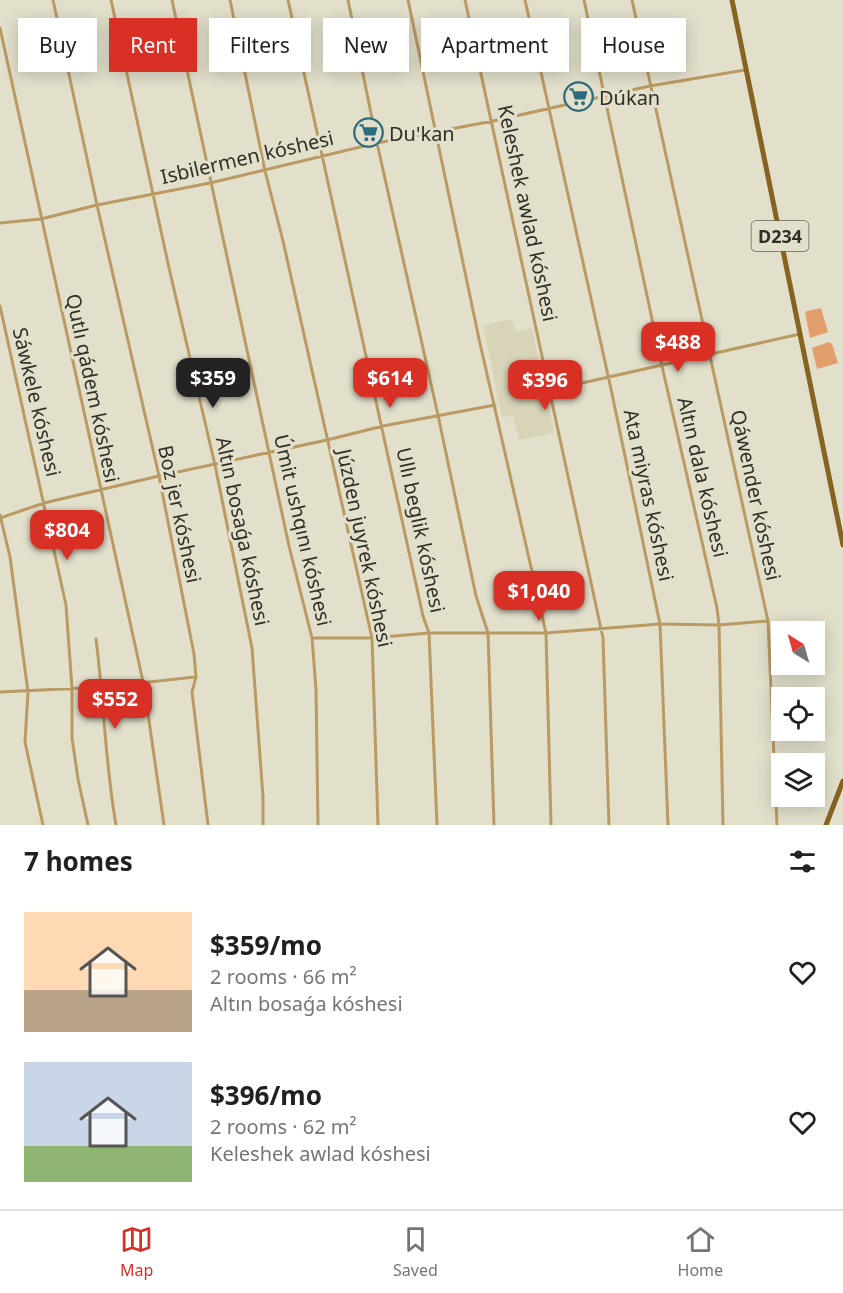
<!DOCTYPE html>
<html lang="en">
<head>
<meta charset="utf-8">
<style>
	:root { --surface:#fff; --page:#f6f6f6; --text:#202124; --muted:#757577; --line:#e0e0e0; --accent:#d93025 }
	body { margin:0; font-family:"Noto Sans",sans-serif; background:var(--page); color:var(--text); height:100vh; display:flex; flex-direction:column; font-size:22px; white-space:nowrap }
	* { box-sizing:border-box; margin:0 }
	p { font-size:20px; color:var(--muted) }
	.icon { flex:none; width:33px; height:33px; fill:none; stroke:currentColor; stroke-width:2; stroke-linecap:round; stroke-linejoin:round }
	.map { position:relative; height:825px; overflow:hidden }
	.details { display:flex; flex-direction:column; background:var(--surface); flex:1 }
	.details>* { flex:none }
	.hud { position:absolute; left:18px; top:18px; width:807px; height:54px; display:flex; gap:12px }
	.needle { width:39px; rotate:323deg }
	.controls { position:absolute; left:771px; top:621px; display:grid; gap:12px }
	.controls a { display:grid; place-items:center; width:54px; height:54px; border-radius:0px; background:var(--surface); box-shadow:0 3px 15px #0003; font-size:30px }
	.price { position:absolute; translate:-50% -51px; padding:0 14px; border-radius:12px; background:var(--accent); color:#fff; font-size:20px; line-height:39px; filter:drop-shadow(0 2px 3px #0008) }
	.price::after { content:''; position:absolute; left:50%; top:36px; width:18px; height:14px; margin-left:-9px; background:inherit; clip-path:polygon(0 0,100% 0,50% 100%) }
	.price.current { background:#222; color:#fff }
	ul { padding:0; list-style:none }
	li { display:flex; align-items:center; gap:18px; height:150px; padding:0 24px }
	li span { display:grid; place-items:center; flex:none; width:168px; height:120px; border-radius:0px; color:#555 }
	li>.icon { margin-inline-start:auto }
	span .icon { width:72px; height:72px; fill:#fffc; stroke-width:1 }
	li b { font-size:26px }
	h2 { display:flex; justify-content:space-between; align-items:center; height:72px; padding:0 24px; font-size:26px }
	.tag { padding:0 21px; border-radius:0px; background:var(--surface); box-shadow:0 3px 15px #0003; font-size:21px; line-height:54px }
	.tag.current { background:var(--accent); color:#fff }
	.dock { display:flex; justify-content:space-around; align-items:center; height:84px; border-top:2px solid var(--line); background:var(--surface); font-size:16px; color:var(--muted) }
	.dock a { display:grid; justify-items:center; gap:3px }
	.dock .current { color:var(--accent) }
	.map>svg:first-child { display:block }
	.built { fill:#d7d4b8 }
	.green { fill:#e39e6e }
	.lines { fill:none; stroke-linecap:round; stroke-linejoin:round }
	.street { stroke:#ba9a63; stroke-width:3 }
	.primary { stroke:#866321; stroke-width:5 }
	.labels { text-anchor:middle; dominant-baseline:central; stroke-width:6; stroke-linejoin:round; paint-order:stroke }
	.shield { fill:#e2e0cb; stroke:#656458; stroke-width:1.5 }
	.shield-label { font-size:18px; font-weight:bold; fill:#302f27 }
	.poi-label { font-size:20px; fill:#302f27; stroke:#e2e0cb; text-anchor:start }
	.street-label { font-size:20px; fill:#302f27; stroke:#e2e0cb }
</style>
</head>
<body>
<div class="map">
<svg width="843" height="825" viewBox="0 0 843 825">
	<rect width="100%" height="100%" fill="#e2e0cb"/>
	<path class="built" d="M512,319L516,332L532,328L554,433L519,440L513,416L502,417L483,325Z"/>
	<path class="green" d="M821,308L828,332L810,338L805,313L807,311Z
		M829,342L832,344L838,363L817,369L812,348Z"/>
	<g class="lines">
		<path class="street" d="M53,0L97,205L159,476L194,654L196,677L192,692L208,825
			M111,0L169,268L215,465L252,648L263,797V825
			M172,0L289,546L312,638L316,689L318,825
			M230,0L265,171L283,241L372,638L378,825
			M288,0L423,616L429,633L437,825
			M348,0L377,143L438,415L476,596L488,633L494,825
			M408,0L479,339L546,633L551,825
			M465,0L603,638L609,825
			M525,0L611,389L660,624L668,825
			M584,0L662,366L717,608L719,625L723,825
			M632,0L768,621L777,825
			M0,28L144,686L164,825
			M0,223L41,219L97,205L210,183L377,143L493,121L650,86L745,70
			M0,306L66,605L72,688V738L78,779L88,825
			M551,390L800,334
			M0,515L10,557L28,692L25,742L43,825
			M0,518L44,503L159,476L327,440L383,426L495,405
			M312,638H372L429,633H546L660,624L719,625L768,621
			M96,639C104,701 105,763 116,825
			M0,692L103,687L195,677"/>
		<path class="primary" d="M732,0L843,545
			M826,825L843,781"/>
	</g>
	<defs>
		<symbol id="supermarket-ring" viewBox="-11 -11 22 22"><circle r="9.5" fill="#e2e0cb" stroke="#2c6c81" stroke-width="1.5"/><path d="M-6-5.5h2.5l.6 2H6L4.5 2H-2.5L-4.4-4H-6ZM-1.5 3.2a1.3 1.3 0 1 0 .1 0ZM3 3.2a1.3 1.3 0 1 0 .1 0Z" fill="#2c6c81"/></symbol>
	</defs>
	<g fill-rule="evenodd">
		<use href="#supermarket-ring" x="562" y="80" width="33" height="33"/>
		<use href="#supermarket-ring" x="352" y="116" width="33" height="33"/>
	</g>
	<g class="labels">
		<rect class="shield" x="751.5" y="221" width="57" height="30" rx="4.5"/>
		<g class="shield-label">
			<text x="780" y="236">D234</text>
		</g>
		<g class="poi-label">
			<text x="599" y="97">Dúkan</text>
			<text x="389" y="133">Du'kan</text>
		</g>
		<g class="street-label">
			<text transform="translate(247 157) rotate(-13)">Isbilermen kóshesi</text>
			<text transform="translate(528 213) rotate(78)">Keleshek awlad kóshesi</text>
			<text transform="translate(93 388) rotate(78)">Qutlı qádem kóshesi</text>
			<text transform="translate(37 402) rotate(77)">Sáwkele kóshesi</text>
			<text transform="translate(703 477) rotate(77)">Altın dala kóshesi</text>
			<text transform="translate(649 495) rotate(78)">Ata miyras kóshesi</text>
			<text transform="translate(756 495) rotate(78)">Qáwender kóshesi</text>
			<text transform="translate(180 514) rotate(78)">Boz jer kóshesi</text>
			<text transform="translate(303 530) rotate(77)">Úmit ushqını kóshesi</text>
			<text transform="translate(421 530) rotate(78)">Ullı beglik kóshesi</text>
			<text transform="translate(243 531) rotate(78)">Altın bosaǵa kóshesi</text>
			<text transform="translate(365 548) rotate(78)">Júzden juyrek kóshesi</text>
		</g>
	</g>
</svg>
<div class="controls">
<a><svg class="needle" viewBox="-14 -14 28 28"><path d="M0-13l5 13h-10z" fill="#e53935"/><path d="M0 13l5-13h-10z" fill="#757577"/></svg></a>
<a><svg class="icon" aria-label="locate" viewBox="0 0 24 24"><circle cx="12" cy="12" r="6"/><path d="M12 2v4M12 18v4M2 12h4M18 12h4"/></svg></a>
<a><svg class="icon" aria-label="layers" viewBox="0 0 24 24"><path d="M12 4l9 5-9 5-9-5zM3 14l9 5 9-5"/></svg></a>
</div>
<b class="price" style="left:678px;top:373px">$488</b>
<b class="price current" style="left:213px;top:409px">$359</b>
<b class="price" style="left:390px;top:409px">$614</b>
<b class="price" style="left:545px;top:411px">$396</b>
<b class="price" style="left:67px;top:561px">$804</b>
<b class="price" style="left:539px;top:622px">$1,040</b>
<b class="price" style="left:115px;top:730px">$552</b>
<div class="hud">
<a class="tag">Buy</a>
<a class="tag current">Rent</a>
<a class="tag">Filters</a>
<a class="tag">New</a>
<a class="tag">Apartment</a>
<a class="tag">House</a>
</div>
</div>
<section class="details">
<h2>7 homes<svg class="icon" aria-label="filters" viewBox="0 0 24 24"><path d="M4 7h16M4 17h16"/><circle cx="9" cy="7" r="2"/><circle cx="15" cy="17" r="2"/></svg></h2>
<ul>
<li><span style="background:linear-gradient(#ffd9b3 65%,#b9a48a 0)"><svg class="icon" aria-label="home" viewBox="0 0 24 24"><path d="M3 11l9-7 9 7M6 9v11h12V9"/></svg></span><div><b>$359/mo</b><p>2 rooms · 66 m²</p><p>Altın bosaǵa kóshesi</p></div><svg class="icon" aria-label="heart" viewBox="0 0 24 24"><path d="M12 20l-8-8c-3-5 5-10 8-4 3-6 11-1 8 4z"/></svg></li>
<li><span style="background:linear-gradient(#c9d6e8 70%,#8fb573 0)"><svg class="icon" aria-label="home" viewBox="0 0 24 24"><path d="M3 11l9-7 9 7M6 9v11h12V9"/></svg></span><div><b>$396/mo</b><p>2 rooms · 62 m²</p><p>Keleshek awlad kóshesi</p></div><svg class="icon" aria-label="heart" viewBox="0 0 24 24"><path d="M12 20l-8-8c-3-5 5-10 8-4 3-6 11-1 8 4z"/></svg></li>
</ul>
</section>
<nav class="dock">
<a class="current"><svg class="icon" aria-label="map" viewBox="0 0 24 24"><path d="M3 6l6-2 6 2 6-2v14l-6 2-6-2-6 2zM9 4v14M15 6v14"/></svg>Map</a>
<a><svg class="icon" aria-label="saved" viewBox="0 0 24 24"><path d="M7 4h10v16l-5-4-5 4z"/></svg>Saved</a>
<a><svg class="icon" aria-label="home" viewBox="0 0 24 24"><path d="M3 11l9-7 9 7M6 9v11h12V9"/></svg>Home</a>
</nav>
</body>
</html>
